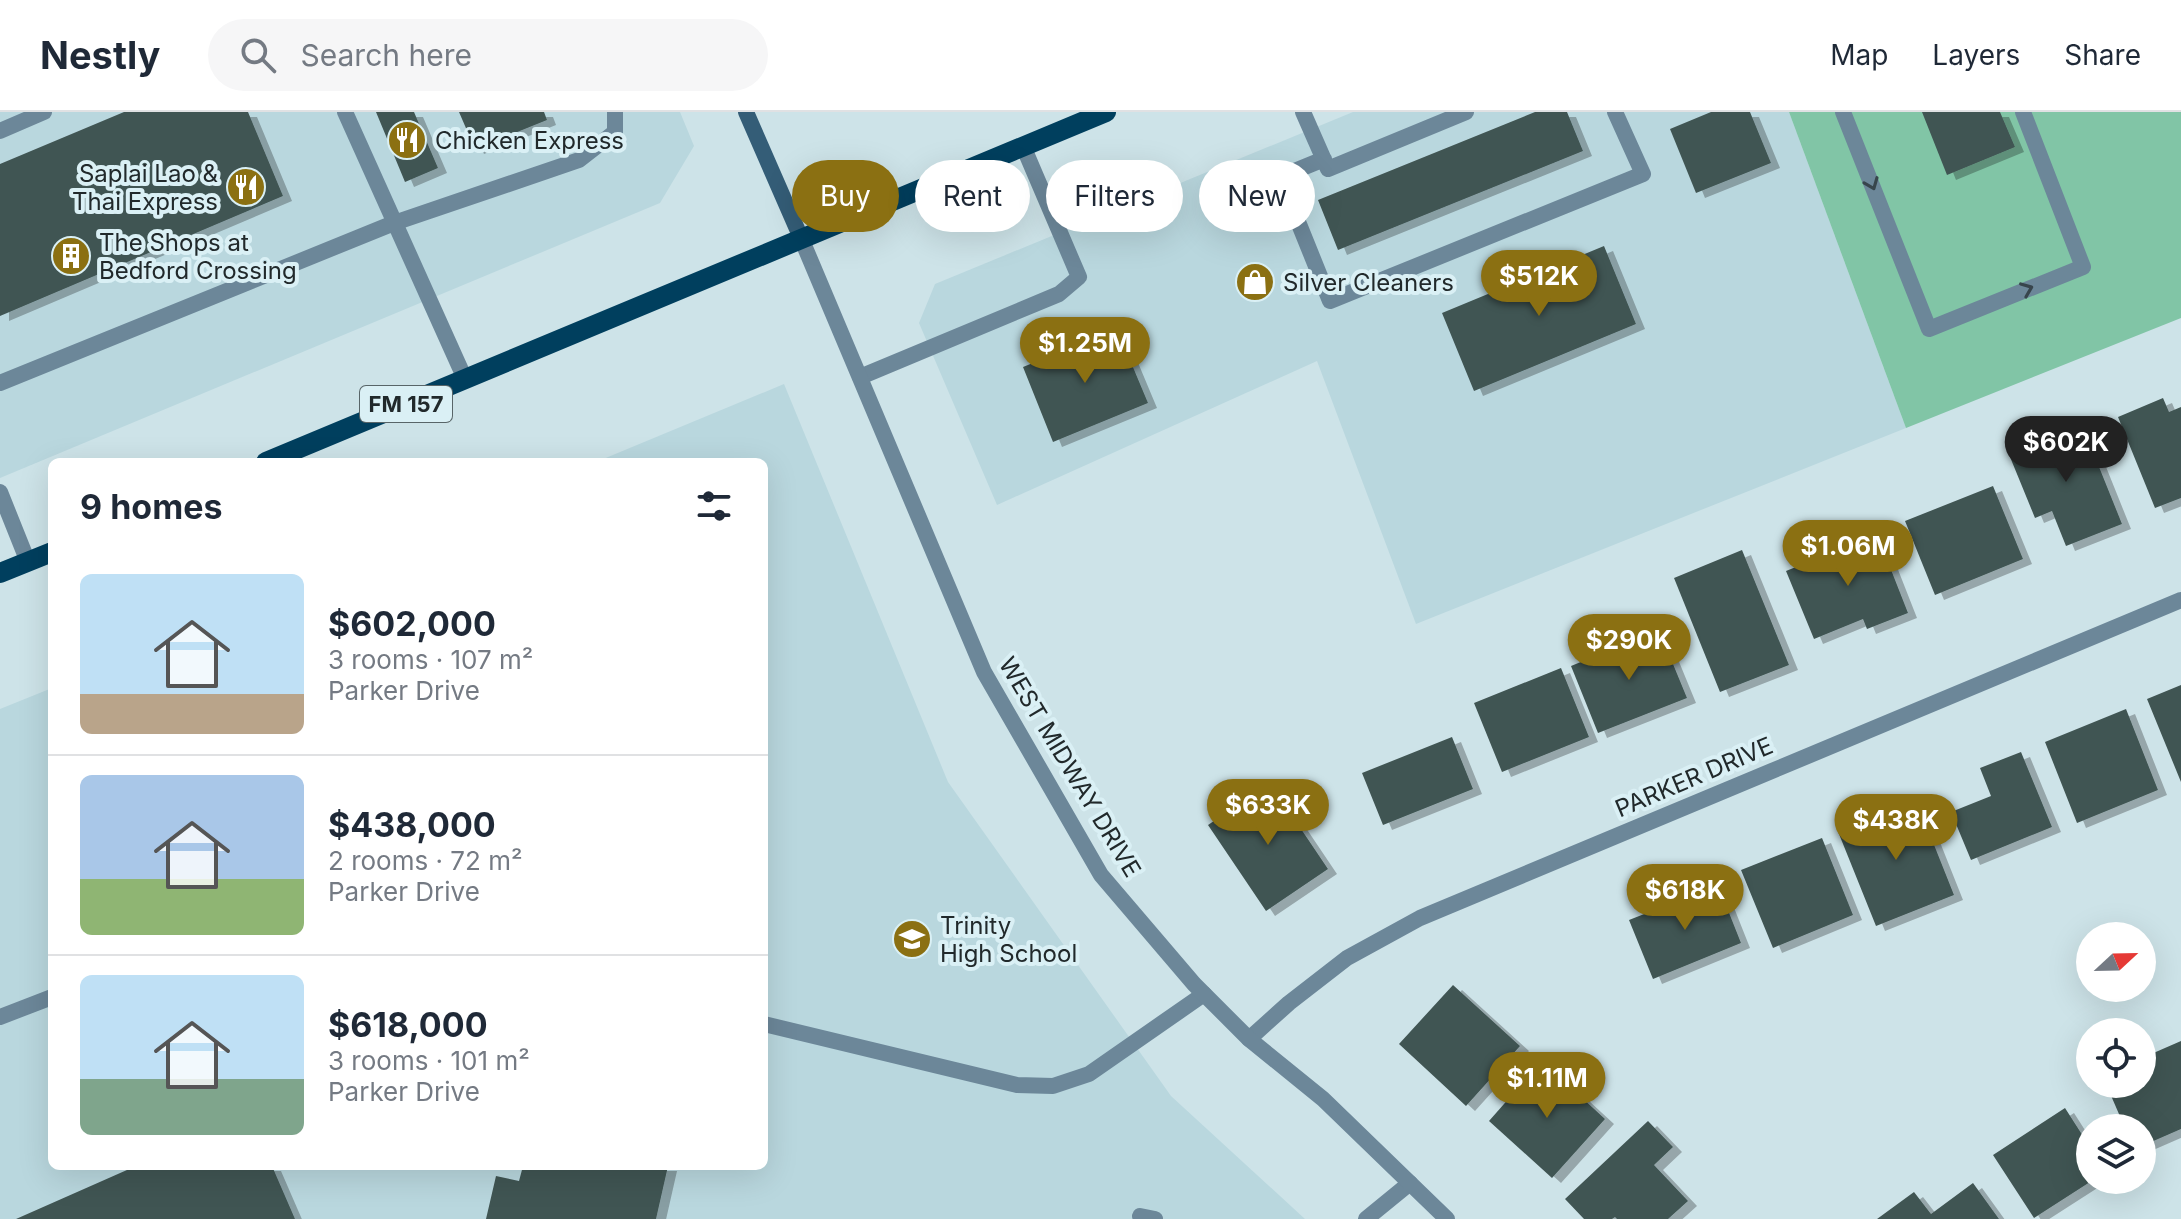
<!DOCTYPE html>
<html lang="en">
<head>
<meta charset="utf-8">
<style>
	:root { --surface:#fff; --page:#f6f6f7; --text:#1f2937; --muted:#747a83; --line:#e0e1e3; --accent:#8b7012 }
	body { margin:0; font-family:Inter,sans-serif; background:var(--page); color:var(--text); height:100vh; display:flex; flex-direction:column; font-size:30px; white-space:nowrap }
	* { box-sizing:border-box; margin:0 }
	p { font-size:26px; color:var(--muted) }
	.icon { flex:none; width:44px; height:44px; fill:none; stroke:currentColor; stroke-width:2; stroke-linecap:round; stroke-linejoin:round }
	.map { position:relative; flex:1; overflow:hidden }
	.side { position:absolute; left:48px; top:346px; width:720px; height:712px; display:flex; flex-direction:column; background:var(--surface); border-radius:12px; box-shadow:0 8px 32px #0002 }
	.side>* { flex:none }
	.top-card { position:absolute; left:792px; top:48px; width:760px; height:72px; display:flex; gap:16px }
	.needle { width:52px; rotate:68deg }
	.tools { position:absolute; left:2076px; top:810px; display:grid; gap:16px }
	.tools a { display:grid; place-items:center; width:80px; height:80px; border-radius:50%; background:var(--surface); box-shadow:0 8px 32px #0002; font-size:40px }
	.price { position:absolute; translate:-50% -68px; padding:0 18px; border-radius:28px; background:var(--accent); color:#fff; font-size:26px; line-height:52px; filter:drop-shadow(0 2px 4px #0008) }
	.price::after { content:''; position:absolute; left:50%; top:48px; width:24px; height:18px; margin-left:-12px; background:inherit; clip-path:polygon(0 0,100% 0,50% 100%) }
	.price.selected { background:#222; color:#fff }
	ul { padding:0; list-style:none }
	li { display:flex; align-items:center; gap:24px; height:200px; padding:0 32px }
	li+li { border-top:2px solid var(--line) }
	li span { display:grid; place-items:center; flex:none; width:224px; height:160px; border-radius:12px; color:#555 }
	li>.icon { margin-inline-start:auto }
	span .icon { width:96px; height:96px; fill:#fffc; stroke-width:1 }
	li b { font-size:34px }
	h2 { display:flex; justify-content:space-between; align-items:center; height:96px; padding:0 32px; font-size:34px }
	.pill { padding:0 28px; border-radius:36px; background:var(--surface); box-shadow:0 8px 32px #0002; font-size:28px; line-height:72px }
	.pill.selected { background:var(--accent); color:#fff }
	header { display:flex; align-items:center; gap:48px; box-sizing:border-box; height:112px; padding:0 40px; background:var(--surface); border-bottom:2px solid var(--line) }
	header strong { font-size:38px }
	nav { display:flex; gap:44px; margin-inline-start:auto; font-size:28px }
	.search { width:560px; height:72px; background:var(--page); display:flex; align-items:center; gap:20px; box-sizing:border-box; padding:0 28px; border-radius:44px; color:var(--muted); font-size:30px }
	.map>svg:first-child { display:block }
	.built { fill:#b9d7de }
	.green { fill:#81c5a6 }
	.building { fill:#415553; filter:url(#shadow) }
	.lines { fill:none; stroke-linecap:round; stroke-linejoin:round }
	.service { stroke:#6c8799; stroke-width:16 }
	.minor { stroke:#6c8799; stroke-width:16 }
	.tertiary { stroke:#6c8799; stroke-width:16 }
	.secondary { stroke:#345d77; stroke-width:16 }
	.primary { stroke:#003f5e; stroke-width:20 }
	.oneway { stroke:#38454c }
	.labels { text-anchor:middle; dominant-baseline:central; stroke-width:8; stroke-linejoin:round; paint-order:stroke }
	.shield { fill:#daf0f5; stroke:#586568; stroke-width:2 }
	.shield-label { font-size:22px; font-weight:bold; fill:#21292b }
	.poi-label { font-size:24px; fill:#21292b; stroke:#daf0f5; text-anchor:start }
	.street-label { font-size:24px; fill:#21292b; stroke:#daf0f5 }
</style>
</head>
<body>
<header>
<strong>Nestly</strong>
<div class="search"><svg class="icon" aria-label="search" viewBox="0 0 24 24"><circle cx="10" cy="10" r="6"/><path d="M15 15l6 6"/></svg>Search here</div>
<nav><a>Map</a><a>Layers</a><a>Share</a></nav>
</header>
<div class="map">
<svg width="2181" height="1107" viewBox="0 0 2181 1107">
	<defs>
		<filter id="shadow"><feDropShadow dx="9" dy="5" stdDeviation="0" flood-color="#0004"/></filter>
	</defs>
	<rect width="100%" height="100%" fill="#cde3e8"/>
	<path class="built" d="M0,0H680L694,34L660,91L0,366Z
		M1353,0H1789L1906,316L1416,512L1317,249L997,393L919,211L935,172Z
		M784,272L948,670L1171,984L1305,1107H0V597L52,576V1054H764V350H596Z"/>
	<path class="green" d="M1789,0H2181V206L1906,316Z"/>
	<path class="building" d="M124,0H248L283,84L0,204V52Z
		M376,0H414L438,56L405,70Z
		M459,0H544L547,8L475,37Z
		M1535,0H1567L1583,39L1338,138L1318,88Z
		M1711,0H1750L1771,51L1696,81L1670,17Z
		M1922,0H2000L2015,35L1947,63Z
		M1604,134L1636,212L1474,279L1442,201Z
		M1117,217L1148,291L1053,330L1023,255Z
		M2163,286L2169,300L2181,295V386L2155,396L2118,305Z
		M2081,310L2122,412L2066,434L2052,399L2035,406L2008,340Z
		M1993,374L2023,447L1935,483L1905,409Z
		M1877,422L1908,501L1867,517L1863,507L1814,527L1786,459Z
		M1742,438L1789,553L1720,580L1674,466Z
		M1659,518L1687,586L1598,621L1571,554Z
		M1561,556L1589,625L1502,660L1474,591Z
		M2181,573V670L2147,587Z
		M2126,597L2158,678L2077,711L2045,630Z
		M1452,625L1473,677L1383,713L1362,661Z
		M2021,640L2052,715L1971,748L1951,700L1991,684L1980,656Z
		M1270,671L1328,757L1266,799L1208,713Z
		M1915,685L1954,783L1876,814L1837,717Z
		M1822,726L1853,803L1773,836L1741,758Z
		M1718,773L1741,831L1653,867L1629,808Z
		M1453,873L1520,934L1466,994L1399,932Z
		M2181,929V1017L2142,1034V1016H2125L2106,972H2142V946Z
		M1542,949L1605,1007L1552,1066L1489,1009Z
		M2065,996L2090,1035V1070L2034,1106L1993,1043Z
		M1648,1009L1673,1035L1654,1053L1688,1089L1668,1107H1617L1615,1105L1612,1107H1584L1565,1087Z
		M136,1054H272L295,1107H16Z
		M523,1054H668L656,1107H486L496,1064L519,1069Z
		M1973,1071L1999,1107H1877L1914,1080L1931,1102Z"/>
	<g class="lines">
		<path class="service" d="M345,0L465,267
			M1303,0L1328,57L1466,0
			M1843,0L1929,217L2083,155L2023,0
			M0,19L44,0
			M1324,47L1280,65L1330,189L1643,62L1615,0
			M860,265L1059,182L1079,165L1023,34
			M0,271L394,111L579,48L615,20V0
			M0,380L28,450
			M0,905L52,885
			M764,912L1017,973L1053,974L1089,962L1204,882
			M1140,1104L1155,1107
			M1366,1107L1410,1071"/>
		<path class="minor" d="M1249,927L1289,891L1347,846L1420,806L2181,488"/>
		<path class="tertiary" d="M801,126L984,560L1101,763L1194,872L1249,927L1323,987L1447,1107"/>
		<path class="secondary" d="M746,0L801,126"/>
		<path class="primary" d="M266,350L1106,0
			M0,461L52,440"/>
	</g>
	<defs><path id="oneway-chevron" d="M-2-3.5L2.5 0L-2 3.5" fill="none" stroke-width="1.6" stroke-linecap="round" stroke-linejoin="round" transform="scale(2)"/></defs>
	<g class="oneway">
		<use href="#oneway-chevron" transform="translate(1872 72) rotate(68)"/>
		<use href="#oneway-chevron" transform="translate(2027 177) rotate(-22)"/>
	</g>
	<defs>
		<symbol id="restaurant-disc" viewBox="-11 -11 22 22"><circle r="9.5" fill="#8b7012" stroke="#daf0f5"/><path d="M-5-6h1v4h1v-4h1v4h1v-4h1v5L-1.5 .5V6h-2V.5L-5-1ZM5-6V6H3V1.5H1.5Q1.5-4 5-6Z" fill="#fff"/></symbol>
		<symbol id="building-disc" viewBox="-11 -11 22 22"><circle r="9.5" fill="#8b7012" stroke="#daf0f5"/><path d="M-4-6H4V6H1V3H-1V6H-4ZM-2.5-4.3h1.7v1.8h-1.7ZM.8-4.3h1.7v1.8H.8ZM-2.5-1h1.7V.8h-1.7ZM.8-1h1.7V.8H.8Z" fill="#fff"/></symbol>
		<symbol id="shop-disc" viewBox="-11 -11 22 22"><circle r="9.5" fill="#8b7012" stroke="#daf0f5"/><path d="M-5-2.5h2.3a2.7 3.5 0 0 1 5.4 0H5L5.5 6h-11ZM-1.5-2.5h3a1.5 2.3 0 0 0-3 0Z" fill="#fff"/></symbol>
		<symbol id="school-disc" viewBox="-11 -11 22 22"><circle r="9.5" fill="#8b7012" stroke="#daf0f5"/><path d="M0-5L7-2L0 1L-7-2ZM-4 1L0 2.5L4 1V4Q0 6-4 4Z" fill="#fff"/></symbol>
	</defs>
	<g fill-rule="evenodd">
		<use href="#restaurant-disc" x="385" y="6" width="44" height="44"/>
		<use href="#restaurant-disc" x="224" y="53" width="44" height="44"/>
		<use href="#building-disc" x="49" y="122" width="44" height="44"/>
		<use href="#shop-disc" x="1233" y="148" width="44" height="44"/>
		<use href="#school-disc" x="890" y="805" width="44" height="44"/>
	</g>
	<g class="labels">
		<rect class="shield" x="360" y="274" width="92" height="36" rx="6"/>
		<g class="shield-label">
			<text x="406" y="292">FM 157</text>
		</g>
		<g class="poi-label">
			<text x="435" y="28">Chicken Express</text>
			<text x="218" y="61" text-anchor="end">Saplai Lao &amp;<tspan x="218" dy="28">Thai Express</tspan></text>
			<text x="99" y="130">The Shops at<tspan x="99" dy="28">Bedford Crossing</tspan></text>
			<text x="1283" y="170">Silver Cleaners</text>
			<text x="940" y="813">Trinity<tspan x="940" dy="28">High School</tspan></text>
		</g>
		<g class="street-label">
			<text transform="translate(1070 655) rotate(59)">WEST MIDWAY DRIVE</text>
			<text transform="translate(1694 665) rotate(-23)">PARKER DRIVE</text>
		</g>
	</g>
</svg>
<div class="tools">
<a><svg class="needle" viewBox="-14 -14 28 28"><path d="M0-13l5 13h-10z" fill="#e53935"/><path d="M0 13l5-13h-10z" fill="#747a83"/></svg></a>
<a><svg class="icon" aria-label="locate" viewBox="0 0 24 24"><circle cx="12" cy="12" r="6"/><path d="M12 2v4M12 18v4M2 12h4M18 12h4"/></svg></a>
<a><svg class="icon" aria-label="layers" viewBox="0 0 24 24"><path d="M12 4l9 5-9 5-9-5zM3 14l9 5 9-5"/></svg></a>
</div>
<b class="price" style="left:1539px;top:206px">$512K</b>
<b class="price" style="left:1085px;top:273px">$1.25M</b>
<b class="price selected" style="left:2066px;top:372px">$602K</b>
<b class="price" style="left:1848px;top:476px">$1.06M</b>
<b class="price" style="left:1629px;top:570px">$290K</b>
<b class="price" style="left:1268px;top:735px">$633K</b>
<b class="price" style="left:1896px;top:750px">$438K</b>
<b class="price" style="left:1685px;top:820px">$618K</b>
<b class="price" style="left:1547px;top:1008px">$1.11M</b>
<div class="top-card">
<a class="pill selected">Buy</a>
<a class="pill">Rent</a>
<a class="pill">Filters</a>
<a class="pill">New</a>
</div>
<section class="side">
<h2>9 homes<svg class="icon" aria-label="filters" viewBox="0 0 24 24"><path d="M4 7h16M4 17h16"/><circle cx="9" cy="7" r="2"/><circle cx="15" cy="17" r="2"/></svg></h2>
<ul>
<li><span style="background:linear-gradient(#bfe0f5 75%,#b9a48a 0)"><svg class="icon" aria-label="home" viewBox="0 0 24 24"><path d="M3 11l9-7 9 7M6 9v11h12V9"/></svg></span><div><b>$602,000</b><p>3 rooms · 107 m²</p><p>Parker Drive</p></div></li>
<li><span style="background:linear-gradient(#a9c7e8 65%,#8fb573 0)"><svg class="icon" aria-label="home" viewBox="0 0 24 24"><path d="M3 11l9-7 9 7M6 9v11h12V9"/></svg></span><div><b>$438,000</b><p>2 rooms · 72 m²</p><p>Parker Drive</p></div></li>
<li><span style="background:linear-gradient(#bfe0f5 65%,#7fa58c 0)"><svg class="icon" aria-label="home" viewBox="0 0 24 24"><path d="M3 11l9-7 9 7M6 9v11h12V9"/></svg></span><div><b>$618,000</b><p>3 rooms · 101 m²</p><p>Parker Drive</p></div></li>
</ul>
</section>
</div>
</body>
</html>
